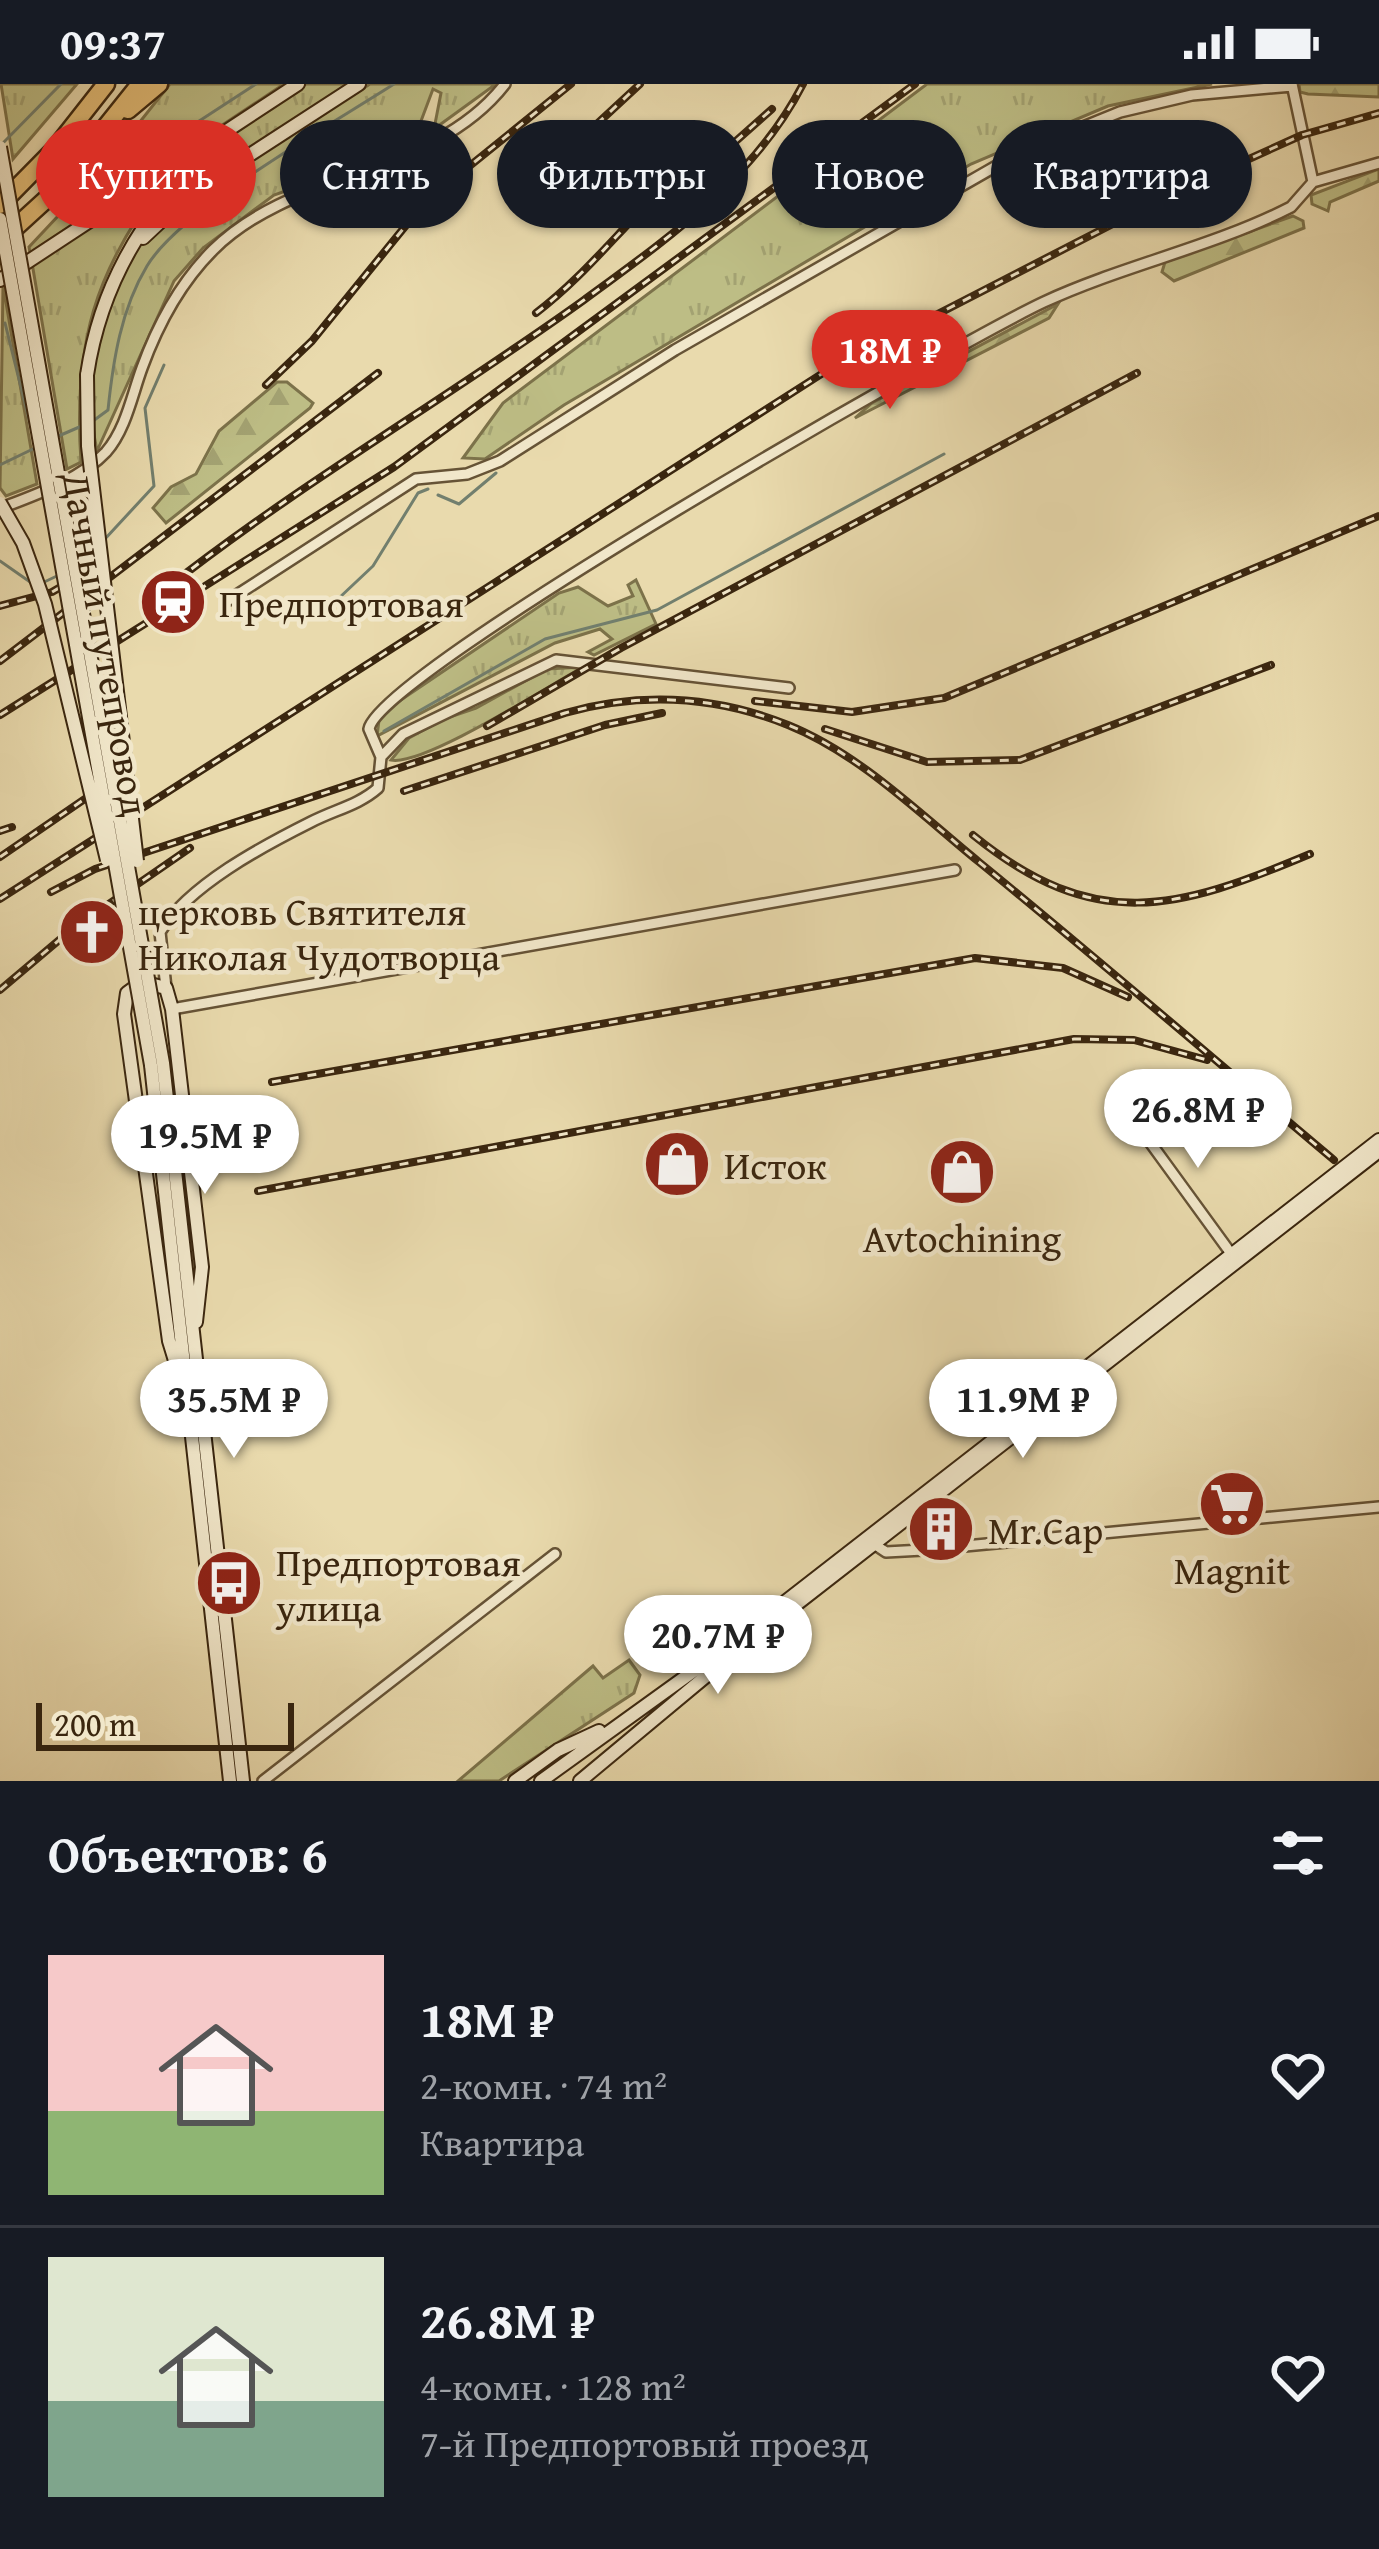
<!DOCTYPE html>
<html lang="ru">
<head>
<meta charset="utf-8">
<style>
	:root { --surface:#171b24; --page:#20242c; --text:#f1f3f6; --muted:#9ea1a6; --line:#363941; --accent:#d93025 }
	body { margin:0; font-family:"Gentium Book Plus",serif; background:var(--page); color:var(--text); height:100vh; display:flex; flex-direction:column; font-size:45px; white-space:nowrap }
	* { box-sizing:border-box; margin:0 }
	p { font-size:39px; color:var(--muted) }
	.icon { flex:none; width:66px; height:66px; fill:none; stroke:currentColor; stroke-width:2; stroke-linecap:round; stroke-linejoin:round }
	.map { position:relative; height:1697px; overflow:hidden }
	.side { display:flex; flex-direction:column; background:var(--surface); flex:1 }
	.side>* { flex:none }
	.top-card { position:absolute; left:36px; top:36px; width:1308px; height:108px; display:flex; gap:24px }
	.scale { position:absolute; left:36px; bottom:30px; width:258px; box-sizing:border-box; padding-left:12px; border:6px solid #3a260f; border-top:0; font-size:33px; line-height:42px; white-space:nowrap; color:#3a260f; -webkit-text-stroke:9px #f1e7ca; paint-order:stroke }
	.price { position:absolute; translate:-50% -102px; padding:0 27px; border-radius:42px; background:#fff; color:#222; font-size:39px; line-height:78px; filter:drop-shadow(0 3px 6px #0008) }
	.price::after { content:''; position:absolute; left:50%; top:72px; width:36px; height:27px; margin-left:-18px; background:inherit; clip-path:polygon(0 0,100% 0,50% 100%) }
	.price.on { background:var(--accent); color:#fff }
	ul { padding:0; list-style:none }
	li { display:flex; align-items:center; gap:36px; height:300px; padding:0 48px }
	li+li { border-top:3px solid var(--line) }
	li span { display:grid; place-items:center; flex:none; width:336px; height:240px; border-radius:0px; color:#555 }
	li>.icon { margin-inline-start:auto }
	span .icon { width:144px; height:144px; fill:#fffc; stroke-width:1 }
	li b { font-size:51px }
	h2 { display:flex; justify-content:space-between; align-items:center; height:144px; padding:0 48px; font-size:51px }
	.pill { padding:0 42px; border-radius:54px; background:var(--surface); box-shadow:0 3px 9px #0004; font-size:42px; line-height:108px }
	.pill.on { background:var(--accent); color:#fff }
	.status { display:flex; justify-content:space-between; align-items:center; height:84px; padding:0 60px; background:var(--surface); direction:ltr }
	.status svg { height:33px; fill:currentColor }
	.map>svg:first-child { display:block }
	.grass { fill:url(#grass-tufts); stroke:#7c724a; stroke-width:3 }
	.forest { fill:url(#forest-firs); stroke:#7c724a; stroke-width:3 }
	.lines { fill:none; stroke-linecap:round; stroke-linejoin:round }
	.stream { stroke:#727f6e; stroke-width:3 }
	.street-casing { stroke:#665336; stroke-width:14 }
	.secondary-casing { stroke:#3a260f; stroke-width:16 }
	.highway-casing { stroke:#3a260f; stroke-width:21 }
	.street { stroke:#f1e7ca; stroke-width:9 }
	.secondary { stroke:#f1e7ca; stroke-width:12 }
	.highway { stroke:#e4bd76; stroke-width:16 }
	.rail-casing { stroke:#3a260f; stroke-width:8 }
	.rail { stroke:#f1e7ca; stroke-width:3; stroke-dasharray:9; stroke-linecap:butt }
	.secondary-bridge-casing { stroke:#3a260f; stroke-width:16; stroke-linecap:butt }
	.secondary-bridge { stroke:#f1e7ca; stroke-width:12 }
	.labels { text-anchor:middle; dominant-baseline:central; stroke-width:9; stroke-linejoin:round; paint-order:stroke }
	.poi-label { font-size:39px; fill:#3a260f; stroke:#f1e7ca; text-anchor:start }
	.street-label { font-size:39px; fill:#3a260f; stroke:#f1e7ca }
</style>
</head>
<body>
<div class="status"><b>09:37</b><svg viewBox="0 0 49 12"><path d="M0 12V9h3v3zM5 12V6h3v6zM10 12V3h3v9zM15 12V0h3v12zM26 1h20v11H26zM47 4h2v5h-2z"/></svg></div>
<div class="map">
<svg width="1379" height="1697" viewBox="0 0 1379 1697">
	<defs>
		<pattern id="grass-tufts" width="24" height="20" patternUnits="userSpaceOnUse" patternTransform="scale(3)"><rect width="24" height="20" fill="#bdbd85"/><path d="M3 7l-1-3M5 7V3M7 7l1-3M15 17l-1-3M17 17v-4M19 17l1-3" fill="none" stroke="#a3a272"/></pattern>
		<pattern id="forest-firs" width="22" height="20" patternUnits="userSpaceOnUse" patternTransform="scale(3)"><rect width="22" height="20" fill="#bdbd85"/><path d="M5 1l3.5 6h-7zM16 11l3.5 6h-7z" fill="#a3a272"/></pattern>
	</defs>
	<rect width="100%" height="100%" fill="#e9daad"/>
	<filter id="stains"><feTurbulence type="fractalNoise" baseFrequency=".00167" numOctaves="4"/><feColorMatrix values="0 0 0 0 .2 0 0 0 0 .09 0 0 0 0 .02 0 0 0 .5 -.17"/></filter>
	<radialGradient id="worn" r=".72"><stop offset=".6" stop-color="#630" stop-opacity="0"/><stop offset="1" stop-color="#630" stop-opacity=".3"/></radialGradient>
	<path class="grass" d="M1,0H77L13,75Z
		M170,0H284L30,169L29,163L104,83Z
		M306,0H350L163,123L222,58Z
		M370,0H496L434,45L441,9L433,5L418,45L401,66L274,111L203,164L174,197L97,367C82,297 100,204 149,150C203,91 301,45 370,0Z
		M927,0H1212L1108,22L971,80L564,321L485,375L463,374L503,319Z
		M166,94C94,186 73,261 81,378L67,385L32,179Z
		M3,201L37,400L6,412L0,404Z
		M636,496L656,540L594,571L588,568L612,555L600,545L555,559L377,652L379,636L392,622L559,509L578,503L608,522L633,512L628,501Z
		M583,583C548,602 423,683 391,676L409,654L444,635L476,624L547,585Z
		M629,1576L640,1591L634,1609L499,1697H458L593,1582L603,1594Z"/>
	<path class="forest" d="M1299,0H1379V13L1308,10L1300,8Z
		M1379,85V97L1330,118L1328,127L1312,120L1311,111Z
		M1293,132L1303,137L1304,144L1174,197L1162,188L1165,178Z
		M1058,220L1049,234L855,334L872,319Z
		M277,298H287L313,319L310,324L166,439L153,424L171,403L196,390L219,347Z"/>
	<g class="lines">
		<path class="stream" d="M1,61L61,0
			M124,86L256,0
			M5,239L32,348
			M93,337L108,326C113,277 121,225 147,182C181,125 332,40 394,0
			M54,354L84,341
			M0,381L35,364
			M438,411L459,420L496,389
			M104,456L154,402L145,324L164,281
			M81,474L97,462
			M0,477L33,500
			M40,500L59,491
			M321,531L373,482L418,409L428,405
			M384,647L545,555L657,526L944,370"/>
		<defs>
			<path id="street" d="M1313,98L1379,79
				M1,424C35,411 81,395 106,368C126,345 132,311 142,284C158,240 179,200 213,166C294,85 433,93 505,0
				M229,516L416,395L467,390L500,377L675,266L1019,69L1120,28L1192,11L1292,2
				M381,673L369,645C378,589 959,258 1044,218C1124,181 1213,163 1291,123L1313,98L1292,0
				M166,904L160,848C189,801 263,762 311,738C334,726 359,721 378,704L381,673L403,650L556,576L789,604
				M172,925L955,786
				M1128,1028L1235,1175
				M871,1458L886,1468L923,1466L1379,1423
				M263,1697L555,1470"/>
			<path id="secondary" d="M143,154L191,109L359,0
				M0,196L298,0
				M87,291C101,197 149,120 219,58
				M163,979L243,1697
				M151,981L230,1697
				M191,1329L169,1257L124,930L127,909L142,898L166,904L172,925L202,1183L196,1238
				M515,1697L558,1666L599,1647
				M541,1697L731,1560L1379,1056
				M580,1697L735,1568L1379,1067"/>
			<path id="highway" d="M128,26L159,0
				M0,121L55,65L106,0
				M6,152L52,110L140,0"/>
		</defs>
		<use href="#street" class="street-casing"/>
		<use href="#secondary" class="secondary-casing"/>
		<use href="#highway" class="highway-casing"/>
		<use href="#street" class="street"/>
		<use href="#secondary" class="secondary"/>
		<use href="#highway" class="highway"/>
		<defs>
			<path id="rail" d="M544,89L640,0
				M682,105L772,25
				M536,229C593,186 633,127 689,82
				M266,301L312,257L425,118L571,0
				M163,507C297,401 445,316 584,216C667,155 755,94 803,0
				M0,522L52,508L71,497
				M0,577L378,289
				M755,617L852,628L944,614L1379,432
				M0,631L394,383L915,0
				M487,642L621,564L1137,289
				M825,645L927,678L1020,676L1271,581
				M404,707L605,641L662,629
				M0,747L12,743
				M973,751C1095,850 1177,826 1310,770
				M0,773L111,697
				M51,808L95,785L565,629C640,608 716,612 788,641C860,670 920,730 979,778C1099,876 1216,977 1334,1076
				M0,815L823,289L1169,111L1302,51L1379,29
				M0,906L71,846L190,764
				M272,998L975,874L1063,884L1128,913
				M258,1107L1074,955L1134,956L1207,976"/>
		</defs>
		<use href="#rail" class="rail-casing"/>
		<use href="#rail" class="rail"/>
		<defs>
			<path id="secondary-bridge" d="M0,63L163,979
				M0,135L151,981
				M87,291L88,362L137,777
				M0,419L23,459L45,520L107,776"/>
		</defs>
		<use href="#secondary-bridge" class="secondary-bridge-casing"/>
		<use href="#secondary-bridge" class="secondary-bridge"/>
	</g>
	<defs>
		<symbol id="station-disc" viewBox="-11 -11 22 22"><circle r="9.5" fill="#8f2418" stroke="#f1e7ca"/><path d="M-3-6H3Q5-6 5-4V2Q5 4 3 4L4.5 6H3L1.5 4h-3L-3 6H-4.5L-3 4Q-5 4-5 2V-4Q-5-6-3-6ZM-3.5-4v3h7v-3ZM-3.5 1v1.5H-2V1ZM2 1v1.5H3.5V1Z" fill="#fff"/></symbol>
		<symbol id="church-disc" viewBox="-11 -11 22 22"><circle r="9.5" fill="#8f2418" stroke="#f1e7ca"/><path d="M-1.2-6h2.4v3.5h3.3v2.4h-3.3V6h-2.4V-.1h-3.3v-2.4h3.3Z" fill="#fff"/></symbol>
		<symbol id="shop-disc" viewBox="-11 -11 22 22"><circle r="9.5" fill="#8f2418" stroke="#f1e7ca"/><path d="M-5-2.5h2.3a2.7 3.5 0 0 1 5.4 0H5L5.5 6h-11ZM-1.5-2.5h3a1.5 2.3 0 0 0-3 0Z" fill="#fff"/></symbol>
		<symbol id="supermarket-disc" viewBox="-11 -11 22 22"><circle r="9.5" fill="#8f2418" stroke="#f1e7ca"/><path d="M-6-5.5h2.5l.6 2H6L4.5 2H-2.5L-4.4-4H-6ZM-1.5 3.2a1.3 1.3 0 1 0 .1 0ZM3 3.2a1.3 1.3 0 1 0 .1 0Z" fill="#fff"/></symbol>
		<symbol id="building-disc" viewBox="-11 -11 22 22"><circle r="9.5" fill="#8f2418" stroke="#f1e7ca"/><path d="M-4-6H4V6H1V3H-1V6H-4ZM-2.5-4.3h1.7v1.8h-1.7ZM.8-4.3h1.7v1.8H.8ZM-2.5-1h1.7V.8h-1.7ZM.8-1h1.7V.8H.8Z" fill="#fff"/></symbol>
		<symbol id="bus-disc" viewBox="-11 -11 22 22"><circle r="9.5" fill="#8f2418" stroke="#f1e7ca"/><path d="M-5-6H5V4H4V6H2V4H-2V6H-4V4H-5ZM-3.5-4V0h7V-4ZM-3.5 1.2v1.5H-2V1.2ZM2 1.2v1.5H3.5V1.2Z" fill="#fff"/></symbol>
	</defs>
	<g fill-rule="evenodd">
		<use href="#station-disc" x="135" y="480" width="76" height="76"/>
		<use href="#church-disc" x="54" y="810" width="76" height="76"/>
		<use href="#shop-disc" x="639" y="1042" width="76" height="76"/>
		<use href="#shop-disc" x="924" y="1050" width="76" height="76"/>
		<use href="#supermarket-disc" x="1194" y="1382" width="76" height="76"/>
		<use href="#building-disc" x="903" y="1407" width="76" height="76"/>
		<use href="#bus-disc" x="191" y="1461" width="76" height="76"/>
	</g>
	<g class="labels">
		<g class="poi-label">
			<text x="219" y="518">Предпортовая</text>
			<text x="138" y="826">церковь Святителя<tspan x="138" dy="45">Николая Чудотворца</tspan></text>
			<text x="724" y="1080">Исток</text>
			<text x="962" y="1153" text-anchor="middle">Avtochining</text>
			<text x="988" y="1445">Mr.Cap</text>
			<text x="276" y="1477">Предпортовая<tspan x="276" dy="45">улица</tspan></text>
			<text x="1232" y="1485" text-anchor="middle">Magnit</text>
		</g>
		<g class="street-label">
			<text transform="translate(107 560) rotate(80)">Дачный путепровод</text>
		</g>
	</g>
	<rect width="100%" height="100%" filter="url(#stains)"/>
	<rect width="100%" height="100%" fill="url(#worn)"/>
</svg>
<div class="scale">200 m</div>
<b class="price on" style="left:890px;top:328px">18M ₽</b>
<b class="price" style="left:1198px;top:1087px">26.8M ₽</b>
<b class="price" style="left:205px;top:1113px">19.5M ₽</b>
<b class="price" style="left:234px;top:1377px">35.5M ₽</b>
<b class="price" style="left:1023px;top:1377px">11.9M ₽</b>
<b class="price" style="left:718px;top:1613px">20.7M ₽</b>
<div class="top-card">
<a class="pill on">Купить</a>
<a class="pill">Снять</a>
<a class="pill">Фильтры</a>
<a class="pill">Новое</a>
<a class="pill">Квартира</a>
</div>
</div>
<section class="side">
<h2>Объектов: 6<svg class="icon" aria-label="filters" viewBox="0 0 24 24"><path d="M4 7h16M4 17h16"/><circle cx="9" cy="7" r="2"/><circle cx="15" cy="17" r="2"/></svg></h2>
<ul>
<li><span style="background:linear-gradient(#f6c9c9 65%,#8fb573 0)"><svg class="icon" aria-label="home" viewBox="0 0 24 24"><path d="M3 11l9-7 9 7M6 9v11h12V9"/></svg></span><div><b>18M ₽</b><p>2-комн. · 74 m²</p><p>Квартира</p></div><svg class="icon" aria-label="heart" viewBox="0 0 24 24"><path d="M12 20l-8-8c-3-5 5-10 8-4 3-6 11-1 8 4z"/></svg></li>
<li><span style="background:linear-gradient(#dfe7d0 60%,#7fa58c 0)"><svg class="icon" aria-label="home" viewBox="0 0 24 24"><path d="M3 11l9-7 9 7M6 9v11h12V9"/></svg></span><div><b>26.8M ₽</b><p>4-комн. · 128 m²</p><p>7-й Предпортовый проезд</p></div><svg class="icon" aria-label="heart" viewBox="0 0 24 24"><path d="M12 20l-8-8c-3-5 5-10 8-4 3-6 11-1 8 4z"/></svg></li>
</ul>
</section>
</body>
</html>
